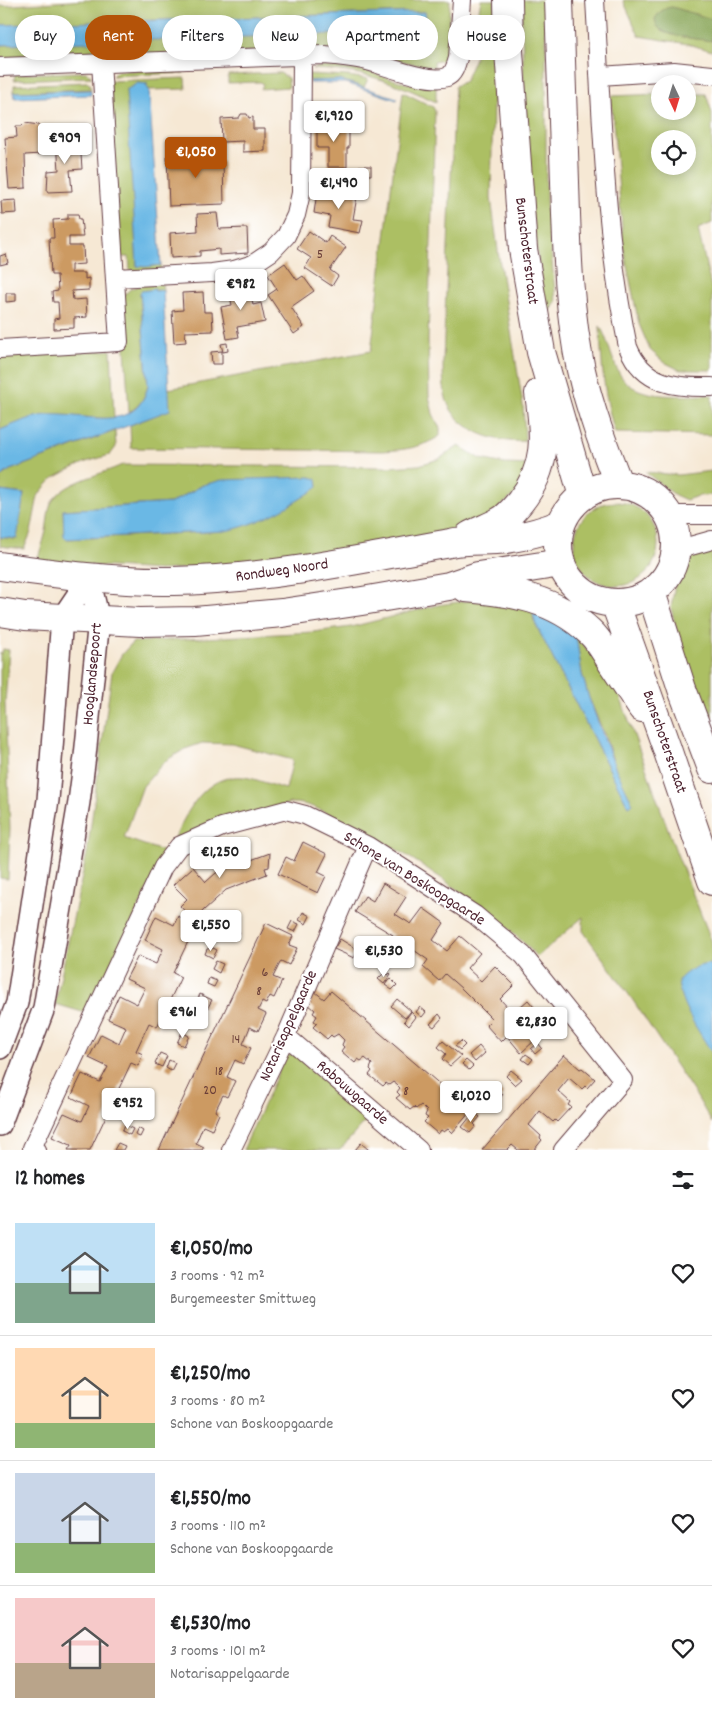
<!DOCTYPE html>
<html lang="en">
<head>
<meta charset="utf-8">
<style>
	:root { --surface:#fff; --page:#f2f2f2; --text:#202124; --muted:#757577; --line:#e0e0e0; --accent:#b45309 }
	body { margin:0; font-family:Dekko,sans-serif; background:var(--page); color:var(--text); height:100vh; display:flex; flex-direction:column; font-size:19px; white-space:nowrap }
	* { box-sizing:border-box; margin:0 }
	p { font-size:16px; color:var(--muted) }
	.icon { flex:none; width:28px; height:28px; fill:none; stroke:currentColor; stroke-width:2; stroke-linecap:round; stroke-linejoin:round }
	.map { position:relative; height:1150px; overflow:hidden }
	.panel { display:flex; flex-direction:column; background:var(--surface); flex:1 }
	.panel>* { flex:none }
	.hud { position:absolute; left:15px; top:15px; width:682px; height:45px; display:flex; gap:10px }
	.needle { width:32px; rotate:176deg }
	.fabs { position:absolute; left:651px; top:75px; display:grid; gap:10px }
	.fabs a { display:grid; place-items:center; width:45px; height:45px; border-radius:50%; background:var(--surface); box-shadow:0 2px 12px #0003; font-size:25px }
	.price { position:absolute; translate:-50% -42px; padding:0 11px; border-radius:5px; background:#fff; color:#222; font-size:16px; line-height:32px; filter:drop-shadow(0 1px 2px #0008) }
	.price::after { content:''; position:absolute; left:50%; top:30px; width:15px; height:11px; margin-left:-8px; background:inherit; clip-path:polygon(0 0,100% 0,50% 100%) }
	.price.on { background:var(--accent); color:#fff }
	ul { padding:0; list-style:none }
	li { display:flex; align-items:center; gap:15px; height:125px; padding:0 15px }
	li+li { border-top:1px solid var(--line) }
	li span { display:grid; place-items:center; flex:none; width:140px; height:100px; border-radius:0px; color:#555 }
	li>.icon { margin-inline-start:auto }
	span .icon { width:60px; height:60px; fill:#fffc; stroke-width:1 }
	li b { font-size:21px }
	h2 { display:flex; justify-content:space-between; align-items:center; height:60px; padding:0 15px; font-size:21px }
	.tag { padding:0 18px; border-radius:22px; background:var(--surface); box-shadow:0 2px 12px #0003; font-size:18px; line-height:45px }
	.tag.on { background:var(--accent); color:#fff }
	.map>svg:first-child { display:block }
	.green { fill:#acbf63; stroke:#7b6f47; fill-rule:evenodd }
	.forest { fill:#89a659; stroke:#6a6242 }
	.water { fill:#6bb8e5; stroke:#5a6c88 }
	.building { fill:#cc9a62 }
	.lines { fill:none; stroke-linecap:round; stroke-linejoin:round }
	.minor-casing { stroke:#643d44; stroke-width:20 }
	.tertiary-casing { stroke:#643d44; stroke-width:24 }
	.primary-casing { stroke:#643d44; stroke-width:30 }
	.minor { stroke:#fff; stroke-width:18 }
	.tertiary { stroke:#fff; stroke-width:21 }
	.primary { stroke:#fff; stroke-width:28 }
	.labels { text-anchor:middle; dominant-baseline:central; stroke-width:4; stroke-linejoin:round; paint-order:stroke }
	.number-label { font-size:14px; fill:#6a3e39 }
	.street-label { font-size:16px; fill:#4a1f2b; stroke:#fff }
</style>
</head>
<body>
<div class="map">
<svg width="712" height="1150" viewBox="0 0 712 1150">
	<rect width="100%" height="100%" fill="#fff"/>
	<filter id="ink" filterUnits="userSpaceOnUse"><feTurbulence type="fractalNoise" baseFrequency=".02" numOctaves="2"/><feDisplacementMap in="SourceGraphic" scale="10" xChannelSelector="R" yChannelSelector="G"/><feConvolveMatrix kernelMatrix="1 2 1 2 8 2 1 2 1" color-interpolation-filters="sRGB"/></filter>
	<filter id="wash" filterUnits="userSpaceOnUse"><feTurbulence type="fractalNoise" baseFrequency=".0096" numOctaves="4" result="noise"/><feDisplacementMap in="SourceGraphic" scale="20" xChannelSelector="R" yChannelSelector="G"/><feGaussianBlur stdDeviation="1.12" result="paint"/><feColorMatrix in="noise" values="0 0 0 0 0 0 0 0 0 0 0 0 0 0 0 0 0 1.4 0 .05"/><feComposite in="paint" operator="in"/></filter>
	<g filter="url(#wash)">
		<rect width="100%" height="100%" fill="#f6e8d4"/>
		<path class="green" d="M85,0H450L447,50L444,60L434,62V67C406,64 379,54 351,49L0,60V45L427,27L425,12L0,25V6Z
			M481,0H495L491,198L499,258L523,405L525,438L524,441C494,444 451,428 445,394C443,383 443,371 443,360L455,86L465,81L475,58V30Z
			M521,0H546V200L556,302L550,312L544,307L527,177Z
			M623,0H712V51L688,44L639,36Z
			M321,66L363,70L405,83L436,86V102C392,81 361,70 312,69Z
			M180,69L184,73L112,76L117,71Z
			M86,72L92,77L14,80L15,74Z
			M280,73L288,78L289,87L261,89L263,84L261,82L228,83V75Z
			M308,74L348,76L368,79L364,87L340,80L309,81Z
			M185,78L186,89L149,90L146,85L138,83L134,196L137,266L161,265V270L130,271L129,257H120L110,81Z
			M87,82L90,84L91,89L14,92V85Z
			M403,92L433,107L435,111L428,340L429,396L433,414L440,428V436C421,448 404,450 382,451L131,448L130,425L169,410L168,389L371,351Z
			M660,94V111H688V94H706L712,113V223L698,229L712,291V370H680L664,362L650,350L639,324L624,251L611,96ZM660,139H688V166H660Z
			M162,284L163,290L146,291L140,293L148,386C144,399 141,405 129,412L122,302C126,283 146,285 162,284Z
			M600,326C609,341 613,367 623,379C641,401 687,395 712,395V435L615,433C604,395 601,365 600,326Z
			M111,350L114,419L48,415L26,420L0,430V357Z
			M115,431L116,447L110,455L86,462L67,471L52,479L44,488L38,496L31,532L24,549L0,546V537L15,539L24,494L0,491V477L10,470Z
			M459,446L481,459L505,464L535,465L526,485L483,521L442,534L281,563L159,570L37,562C39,552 43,544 45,535C48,525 47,513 51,504C61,482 101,475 122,465L387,467L419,465L439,459ZM203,485L225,531L66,539L63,510L171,503Z
			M712,471V495L698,496L686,500L675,495L645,472L678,475Z
			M574 544a42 42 0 1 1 84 0a42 42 0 1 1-84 0Z
			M712,543V717L682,652L671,608L675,584L683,571L699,549Z
			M493,597L539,610L533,617L535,623L628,806L605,736L589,698L582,674L576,636L606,671L618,691L677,854L712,942V966L709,964L679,990L695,1024L712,1053V1123L697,1097L632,999L583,931V917L537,957C519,936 497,918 474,902C432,870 388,842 340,819C324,812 308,802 290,803L172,844C186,814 203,773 244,777C258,779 272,786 286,789L293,760L232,744L202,743L185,749L165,761L143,786L124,838L165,852L89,1014L55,1004L87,853L112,672L122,654L133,642L313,632L351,627L438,605Z
			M3,649L9,650L5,703L10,828L8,879L0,878V653H2Z
			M286,1055H298L369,1117L340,1150H243Z"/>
		<path class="forest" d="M672,7L712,19V41C699,39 665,37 658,27C656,25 656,22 655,19C659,12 664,8 672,7Z"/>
		<path class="water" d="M425,12L429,31L0,45V25Z
			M340,80L397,98V100L345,83H309V81Z
			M138,83L148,84L146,85L149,90L161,265L145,267L137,266L126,90Z
			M91,90V95L15,98L14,92Z
			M155,289V291L163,290L170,410L10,470L0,477V430C15,424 31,416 48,415C84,412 135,436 148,386L140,293L141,291Z
			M310,477L317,479L318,487C291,506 258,525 225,531L66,539L64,537L63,510L171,503L203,485L222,480Z
			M0,491L24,494L17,539L0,537Z
			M539,610L576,636L582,674L589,698L615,767L633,804L628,806L535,623L533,614Z
			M709,964L712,966V1053C699,1031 680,1006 678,981C685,972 697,965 709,964Z"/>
		<g id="blocks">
			<path class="building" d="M241,114H247L249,118L253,117V129H265V151L243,152V141L222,142L221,119L239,118Z
				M25,123L39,125L42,150L41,154L25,155L26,188L9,189L5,138L17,137L16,126H22Z
				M317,124H349V148H347V167H328V148H317Z
				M68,134L74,136L76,141L80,140L82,169L70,170L72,191L47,192L48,171L59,170L57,142H61L63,136Z
				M211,141V161H223L224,204L169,206L167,156L197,155V142Z
				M359,166H371V175H359Z
				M339,188L358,191L353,219L363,220L360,233L328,227L330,216L314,213L317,192L338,195Z
				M16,200L17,213L2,214L1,201Z
				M217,213L219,229L247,228L248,253L219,255V249L200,251V256L171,258L170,233L198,231L197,214Z
				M68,214H78L79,219H81L83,237H69V246H83L84,264L71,265V273H85V279L89,278V290L72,291L73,300L86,299L87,317L74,318V328L54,329V319L59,318L58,302H53L52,292L58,291L57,275H51L49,238H54L53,220L68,219Z
				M309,231L326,243L330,236L346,247L330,270L338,276L332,286L305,268L311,258L297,249Z
				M6,254L8,263L0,265V256Z
				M285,263L297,280L303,276L314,291L291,307L304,327L294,334L268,295L277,289L268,275Z
				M249,284L253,305L261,303L265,322L237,327L239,337L227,339L221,307L232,305L228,288Z
				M203,292L204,312H212L213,331L185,332L186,342L174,343L172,311L183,310L182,293Z
				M6,293H16V301L6,302Z
				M227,343L228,351L223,352L221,344Z
				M222,351V364H212L211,352Z
				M244,841L251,860L270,853L269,867L265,868L267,874L226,890L193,920L180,906L187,899L173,885L193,867L206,882L216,873L227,869L220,850Z
				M303,842L327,854L318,872L326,876L318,893L278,874L286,857L294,861Z
				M383,883L406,897L395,914L411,924L423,908L444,923L433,940L447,951L460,936L480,953L467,968L481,981L495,966L514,985L500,999L513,1013L528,1000L545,1020L530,1033L535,1040L521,1053L507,1036L501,1042L486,1025L492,1019L462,989L445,974L439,981L423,967L428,960L411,948L407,954L389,941L393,935L355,912L365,896L373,901Z
				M303,912L310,916L306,924L299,920Z
				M156,916L174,925L178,916L196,925L173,973L181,977L157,1027L149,1023L136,1051L143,1054L138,1066L131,1063L90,1150H68L71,1145L52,1137L64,1113L82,1121L89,1106L71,1097L82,1074L100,1082L108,1067L89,1058L101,1034L119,1043L126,1027L108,1019L119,995L137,1004L145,988L126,979L138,956L156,964L163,949L145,940Z
				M222,919L229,925L223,938L214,934Z
				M292,921L299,924L295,932L288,929Z
				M266,923L293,936L289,945L297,948L289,965L281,961L273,977L282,981L274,998L270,996L266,1004L262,1002L258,1010L266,1014L258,1031L250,1027L243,1044L251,1048L243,1064L235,1060L227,1077L235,1081L227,1097L223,1095L215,1111L219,1114L212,1130L203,1126L196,1143L204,1147L202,1150H159Z
				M231,928L240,932L236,939L228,935Z
				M340,939L358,950L354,958L334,949Z
				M213,948L217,950L213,958L205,954L207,949Z
				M216,961L223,964L219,973L212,969Z
				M385,972L388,975L390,973L391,974L384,984L378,979Z
				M209,978L217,981L214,987L207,984Z
				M390,978L397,985L392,990L385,985Z
				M314,991L324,999L331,991L471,1111L452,1133L448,1129L444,1132L441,1130L438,1134L424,1122L428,1118L425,1116L427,1111L421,1105L416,1109L414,1107L410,1110L396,1098L400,1095L397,1092L400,1088L397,1085L393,1082L389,1085L386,1083L383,1086L369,1075L372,1071L370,1069L372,1064L365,1058L361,1061L358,1059L355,1063L341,1051L344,1047L342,1045L344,1040L338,1034L333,1037L331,1035L327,1039L313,1027L317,1023L314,1021L317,1016L313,1013L315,1010L308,1004Z
				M200,994L212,1000L207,1009L196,1003Z
				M397,999L411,1011L405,1018L391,1006Z
				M420,1007L426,1012L422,1017L416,1012Z
				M411,1012L416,1017L409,1026L404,1021Z
				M439,1014L442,1018L434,1027L430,1024Z
				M182,1032L189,1036L184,1046L177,1043Z
				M443,1041L461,1056L450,1066L442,1059L446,1054L438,1047Z
				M461,1041L465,1045L460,1050L455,1046Z
				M538,1043L542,1048L535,1054L531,1049Z
				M479,1046L485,1053L475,1062L469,1055Z
				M160,1053L167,1056L162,1067L155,1064Z
				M526,1054L533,1059L529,1064L522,1059Z
				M564,1055L580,1069L582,1068L595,1079L587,1088L585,1086L582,1089L569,1078L558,1091L570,1102L568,1105L571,1107L557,1122L555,1120L553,1122L540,1111L529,1125L541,1136L540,1138L542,1140L534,1150H518L512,1145L507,1150H482Z
				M169,1060L175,1063L171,1071L166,1068Z
				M466,1060L473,1066L469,1070L462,1064Z
				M511,1070L522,1079L515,1085L506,1076Z
				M496,1087L503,1094L500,1098L492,1091Z
				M474,1112L480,1117L474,1124L476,1126L470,1133L462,1127Z
				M125,1125L133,1129L130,1135L122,1131Z
				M138,1128L143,1131L140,1137L135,1135Z
				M118,1143L125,1146L123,1150H114Z
				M361,1143L369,1150H355Z"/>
		</g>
	</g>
	<g filter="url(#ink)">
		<use href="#blocks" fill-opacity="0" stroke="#643d44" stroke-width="1"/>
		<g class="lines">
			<defs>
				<path id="minor" d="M595,0C602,116 604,233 628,347C643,385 676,388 712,387
					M0,67L324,55C337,56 350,57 363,60C382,64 429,84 447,77C454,74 456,65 458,58L462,0
					M600,76L674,71L712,75
					M116,278L212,273L234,270L253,264L271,252L286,236L296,215L301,193L302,56
					M0,349L119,342L101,63
					M668,515H712
					M676,550L712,540
					M286,1036L419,1150
					M37,1150L32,1148L163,867L179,846L222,827L286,810L305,815L368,846L475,915L523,955L623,1080L563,1150
					M231,1150L286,1036L368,846"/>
				<path id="tertiary" d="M0,1048L17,1003L48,800L62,618L89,578
					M0,1125L44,1008L79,802L85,756L99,620L89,578"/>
				<path id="primary" d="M508,0L509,51L523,249L541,352L583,496
					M559,0C561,61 563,121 565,182C567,245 568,308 581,370C590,410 604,447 619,485
					M558 544a59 59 0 1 1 118 0a59 59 0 1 1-118 0Z
					M469,536C479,530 491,527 500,521C508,517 514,509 520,502C548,467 545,435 539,393
					M0,566C57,574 115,582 173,581C267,579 359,560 450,543C469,539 488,542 507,539C525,536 544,531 561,524
					M466,588C512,592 554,598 590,632C599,640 605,652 612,663C622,678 632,693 642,708
					M651,592L682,689L712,769
					M615,603L666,746L712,881
					M0,612L25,616L140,622L195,621L282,613L362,601L449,586L478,576L561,563"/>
			</defs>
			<use href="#minor" class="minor-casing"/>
			<use href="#tertiary" class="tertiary-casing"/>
			<use href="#primary" class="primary-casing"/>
			<use href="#minor" class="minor"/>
			<use href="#tertiary" class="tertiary"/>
			<use href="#primary" class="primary"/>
		</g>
	</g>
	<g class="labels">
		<g class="number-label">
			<text x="320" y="255">5</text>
			<text x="265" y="973">6</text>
			<text x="259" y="992">8</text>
			<text x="236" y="1040">14</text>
			<text x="219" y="1072">18</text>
			<text x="210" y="1091">20</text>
			<text x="406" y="1092">8</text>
		</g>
		<g class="street-label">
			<text transform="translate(526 251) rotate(83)">Bunschoterstraat</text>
			<text transform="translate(282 571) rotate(-8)">Rondweg Noord</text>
			<text transform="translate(93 674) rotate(-85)">Hooglandsepoort</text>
			<text transform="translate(664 742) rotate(71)">Bunschoterstraat</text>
			<text transform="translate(414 879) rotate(32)">Schone van Boskoopgaarde</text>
			<text transform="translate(289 1026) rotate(-66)">Notarisappelgaarde</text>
			<text transform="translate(352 1093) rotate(41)">Rabouwgaarde</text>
		</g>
	</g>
</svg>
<div class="fabs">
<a><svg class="needle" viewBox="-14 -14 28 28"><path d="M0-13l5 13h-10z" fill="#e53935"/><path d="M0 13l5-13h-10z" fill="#757577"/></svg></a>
<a><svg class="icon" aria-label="locate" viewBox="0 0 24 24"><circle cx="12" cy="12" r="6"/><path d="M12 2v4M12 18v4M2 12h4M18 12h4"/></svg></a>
</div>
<b class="price" style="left:334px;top:143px">€1,920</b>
<b class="price" style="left:65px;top:165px">€909</b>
<b class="price on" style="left:196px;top:179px">€1,050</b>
<b class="price" style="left:339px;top:210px">€1,490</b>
<b class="price" style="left:241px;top:311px">€982</b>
<b class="price" style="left:220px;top:879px">€1,250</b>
<b class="price" style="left:211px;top:952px">€1,550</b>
<b class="price" style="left:384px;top:978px">€1,530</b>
<b class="price" style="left:183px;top:1039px">€961</b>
<b class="price" style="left:536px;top:1049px">€2,830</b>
<b class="price" style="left:471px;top:1123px">€1,020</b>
<b class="price" style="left:128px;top:1130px">€952</b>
<div class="hud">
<a class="tag">Buy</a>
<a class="tag on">Rent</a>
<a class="tag">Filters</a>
<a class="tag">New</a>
<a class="tag">Apartment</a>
<a class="tag">House</a>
</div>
</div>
<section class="panel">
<h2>12 homes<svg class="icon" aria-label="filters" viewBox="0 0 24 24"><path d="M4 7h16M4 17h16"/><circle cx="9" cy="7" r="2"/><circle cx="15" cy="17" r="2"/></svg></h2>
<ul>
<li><span style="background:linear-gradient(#bfe0f5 60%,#7fa58c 0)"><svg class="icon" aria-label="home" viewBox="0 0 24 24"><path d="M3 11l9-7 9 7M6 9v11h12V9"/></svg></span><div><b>€1,050/mo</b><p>3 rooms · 92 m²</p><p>Burgemeester Smittweg</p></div><svg class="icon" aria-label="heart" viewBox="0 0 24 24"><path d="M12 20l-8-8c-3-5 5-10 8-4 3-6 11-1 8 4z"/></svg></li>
<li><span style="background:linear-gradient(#ffd9b3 75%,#8fb573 0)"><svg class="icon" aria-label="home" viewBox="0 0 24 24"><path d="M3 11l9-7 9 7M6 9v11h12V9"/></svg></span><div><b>€1,250/mo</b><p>3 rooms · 80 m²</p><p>Schone van Boskoopgaarde</p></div><svg class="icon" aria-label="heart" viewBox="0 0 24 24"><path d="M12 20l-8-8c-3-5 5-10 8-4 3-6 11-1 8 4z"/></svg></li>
<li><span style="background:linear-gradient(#c9d6e8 70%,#8fb573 0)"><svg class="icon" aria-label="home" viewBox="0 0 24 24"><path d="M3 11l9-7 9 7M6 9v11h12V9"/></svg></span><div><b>€1,550/mo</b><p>3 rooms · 110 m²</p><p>Schone van Boskoopgaarde</p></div><svg class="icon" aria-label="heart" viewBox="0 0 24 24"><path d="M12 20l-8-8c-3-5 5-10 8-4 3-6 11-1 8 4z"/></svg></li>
<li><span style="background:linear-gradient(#f6c9c9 65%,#b9a48a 0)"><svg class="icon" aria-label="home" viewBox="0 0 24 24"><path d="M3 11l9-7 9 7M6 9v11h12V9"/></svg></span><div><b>€1,530/mo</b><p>3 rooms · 101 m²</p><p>Notarisappelgaarde</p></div><svg class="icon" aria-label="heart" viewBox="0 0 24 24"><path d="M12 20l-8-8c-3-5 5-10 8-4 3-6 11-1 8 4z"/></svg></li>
</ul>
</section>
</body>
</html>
